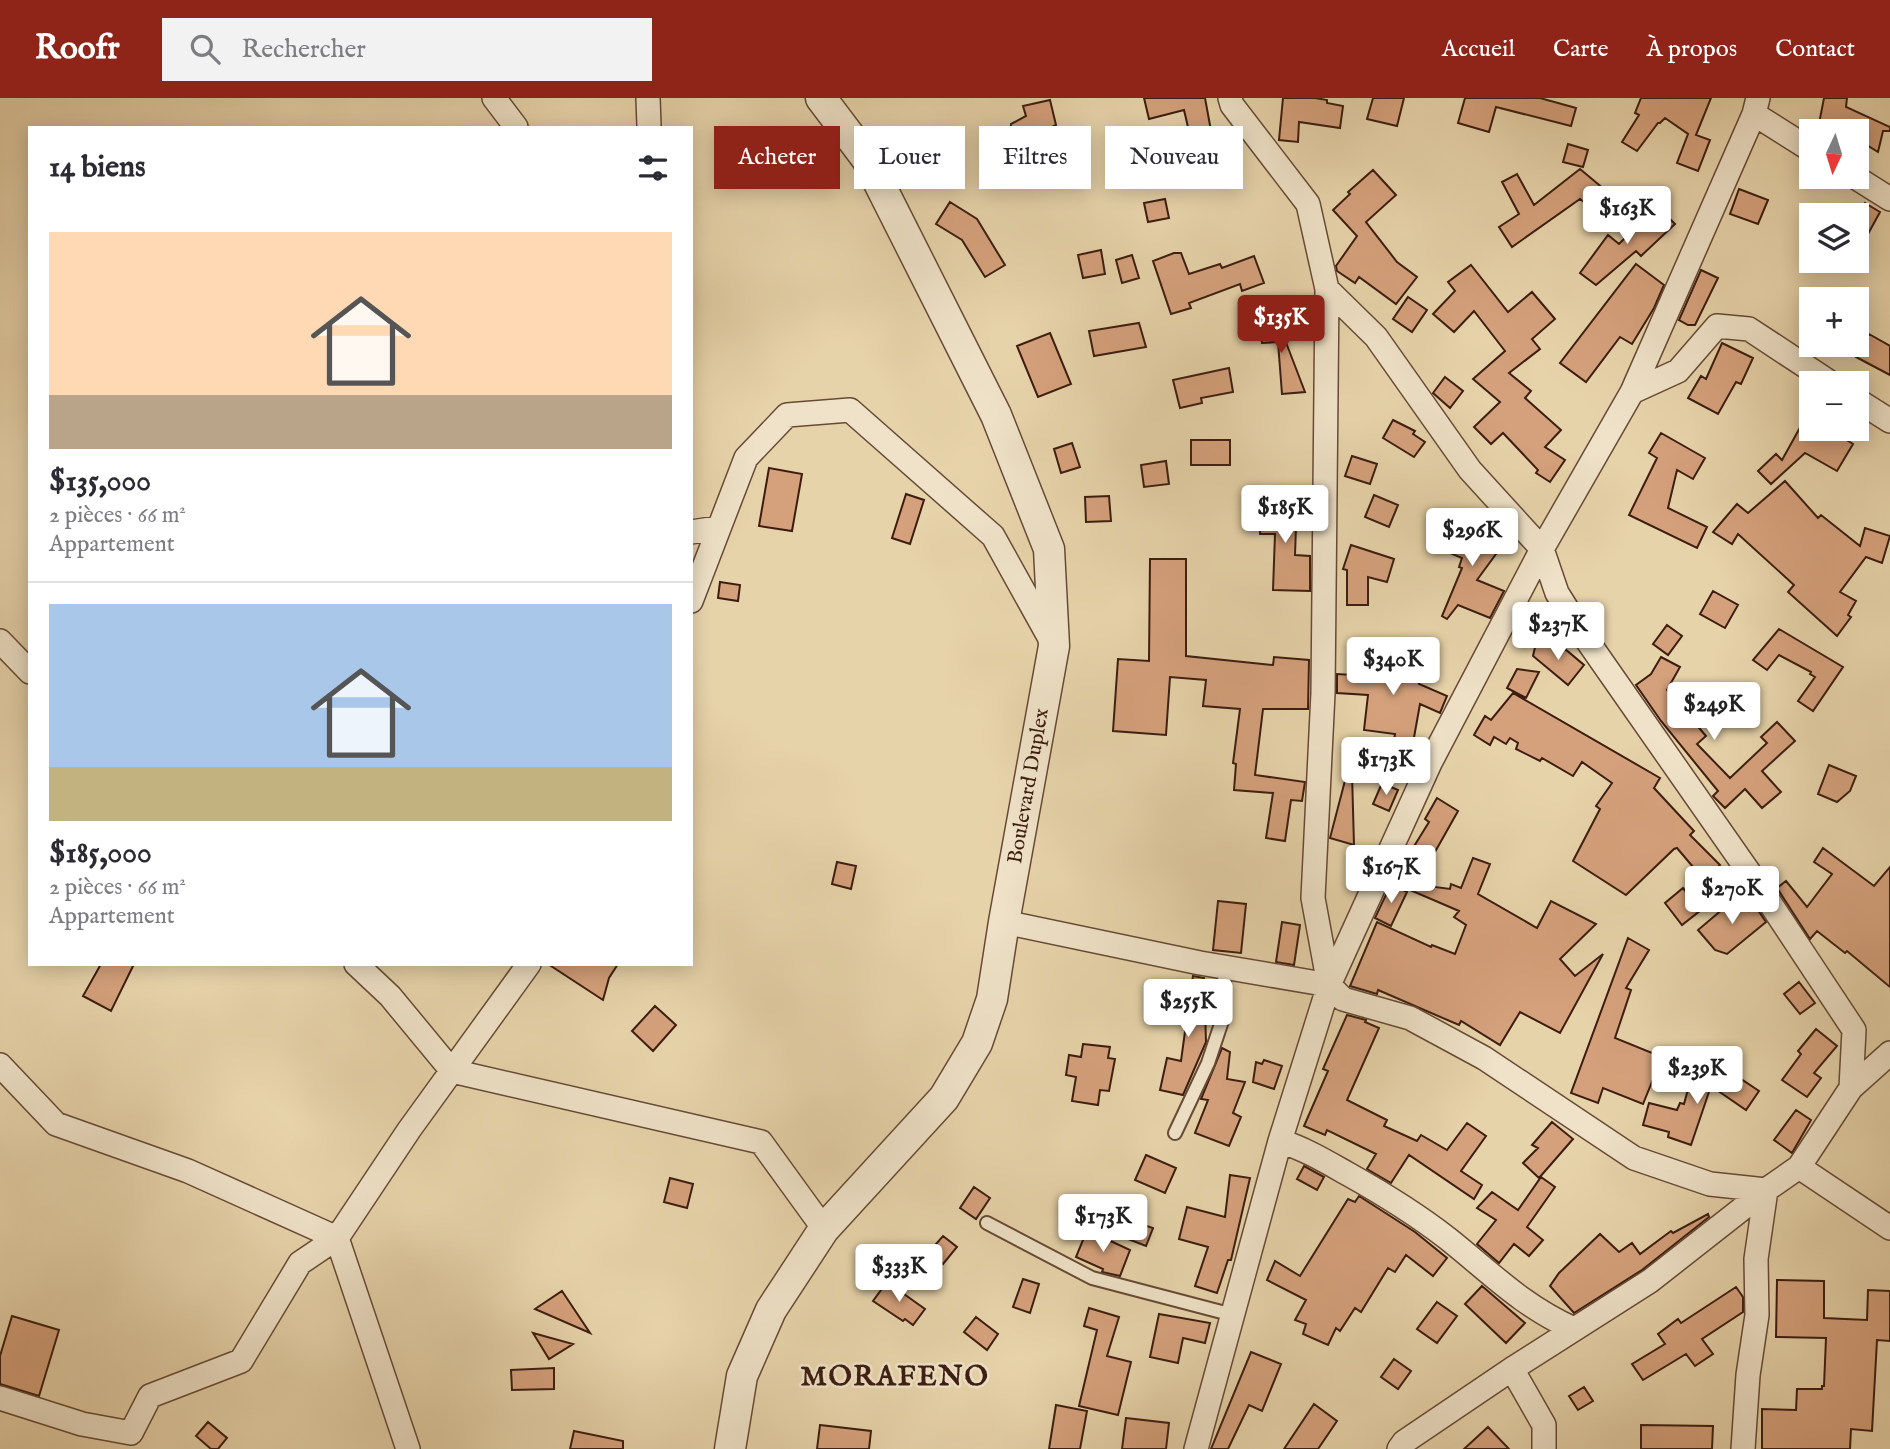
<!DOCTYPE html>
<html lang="fr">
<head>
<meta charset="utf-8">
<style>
	:root { --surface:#fff; --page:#f2f2f3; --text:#2b2b33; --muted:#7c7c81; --line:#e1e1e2; --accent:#8f2418 }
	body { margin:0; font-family:"IM FELL English",serif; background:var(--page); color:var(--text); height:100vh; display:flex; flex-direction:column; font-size:26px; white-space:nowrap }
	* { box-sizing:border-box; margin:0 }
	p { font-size:23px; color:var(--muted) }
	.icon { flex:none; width:38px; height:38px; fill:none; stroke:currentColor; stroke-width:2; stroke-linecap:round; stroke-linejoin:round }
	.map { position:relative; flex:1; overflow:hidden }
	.side { position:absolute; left:28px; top:28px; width:665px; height:840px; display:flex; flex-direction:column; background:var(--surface); border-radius:0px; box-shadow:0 4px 18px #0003 }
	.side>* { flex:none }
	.guide { position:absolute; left:714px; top:28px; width:665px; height:63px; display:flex; gap:14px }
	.needle { width:46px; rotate:184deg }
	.buttons { position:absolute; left:1799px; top:21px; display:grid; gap:14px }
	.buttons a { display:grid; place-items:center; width:70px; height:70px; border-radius:0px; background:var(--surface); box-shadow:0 4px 18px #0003; font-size:35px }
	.price { position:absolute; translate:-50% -60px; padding:0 16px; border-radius:7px; background:#fff; color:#222; font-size:23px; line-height:46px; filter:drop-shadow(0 2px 4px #0008) }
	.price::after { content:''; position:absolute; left:50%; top:42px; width:21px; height:16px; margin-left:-10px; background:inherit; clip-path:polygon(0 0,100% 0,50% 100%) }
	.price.on { background:var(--accent); color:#fff }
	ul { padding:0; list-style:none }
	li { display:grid; align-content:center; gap:14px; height:371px; padding:0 21px }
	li+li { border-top:2px solid var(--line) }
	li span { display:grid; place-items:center; height:217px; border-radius:0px; color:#555 }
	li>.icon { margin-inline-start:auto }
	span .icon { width:126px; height:126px; fill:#fffc; stroke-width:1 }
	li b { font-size:30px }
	h2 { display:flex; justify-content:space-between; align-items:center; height:84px; padding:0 21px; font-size:30px }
	.chip { padding:0 24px; border-radius:0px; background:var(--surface); box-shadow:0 4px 18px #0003; font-size:24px; line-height:63px }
	.chip.on { background:var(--accent); color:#fff }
	header { display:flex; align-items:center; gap:42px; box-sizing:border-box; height:98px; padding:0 35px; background:var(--accent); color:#fff }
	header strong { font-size:33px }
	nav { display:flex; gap:38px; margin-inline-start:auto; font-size:24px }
	.search { width:490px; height:63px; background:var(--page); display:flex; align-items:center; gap:18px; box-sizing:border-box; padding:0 24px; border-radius:0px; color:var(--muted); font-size:26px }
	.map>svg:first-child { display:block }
	.building { fill:#d5a17c; stroke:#3c1d10; stroke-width:2 }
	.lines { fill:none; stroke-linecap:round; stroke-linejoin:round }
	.service-casing { stroke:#674a36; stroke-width:16 }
	.minor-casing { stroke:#674a36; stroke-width:26 }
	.tertiary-casing { stroke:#674a36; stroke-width:33 }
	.service { stroke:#efe2c8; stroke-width:12 }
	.minor { stroke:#efe2c8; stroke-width:23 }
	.tertiary { stroke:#efe2c8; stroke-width:30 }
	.labels { text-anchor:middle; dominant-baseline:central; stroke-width:5; stroke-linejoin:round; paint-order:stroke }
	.street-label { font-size:21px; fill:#3c1d10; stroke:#efe2c8 }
	.district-label { font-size:28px; font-weight:bold; letter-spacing:2px; fill:#3c1d10; stroke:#efe2c8 }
</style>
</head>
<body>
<header>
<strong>Roofr</strong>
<div class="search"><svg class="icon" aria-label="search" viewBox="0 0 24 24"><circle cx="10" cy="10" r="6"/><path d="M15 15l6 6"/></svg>Rechercher</div>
<nav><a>Accueil</a><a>Carte</a><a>À propos</a><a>Contact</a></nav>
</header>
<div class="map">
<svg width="1890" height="1351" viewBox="0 0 1890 1351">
	<rect width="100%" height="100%" fill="#e7d3aa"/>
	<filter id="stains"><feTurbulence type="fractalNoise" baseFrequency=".00286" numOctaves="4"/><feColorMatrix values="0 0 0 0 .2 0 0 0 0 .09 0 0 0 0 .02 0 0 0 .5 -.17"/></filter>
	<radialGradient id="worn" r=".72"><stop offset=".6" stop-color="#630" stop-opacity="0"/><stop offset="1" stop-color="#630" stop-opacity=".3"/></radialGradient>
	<path class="building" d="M1144,0H1205L1212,38L1191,42L1184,12L1149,21Z
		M1283,0H1315L1327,2V5L1343,8L1340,30L1299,24L1298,44L1279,42Z
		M1373,0H1404L1397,28L1367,21Z
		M1465,0H1540L1576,10L1571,28L1496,9L1489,34L1458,25Z
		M1641,0H1711L1696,37L1710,42L1698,73L1677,65L1688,36L1665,20L1660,25H1658L1637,53L1622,44L1639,17L1635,15Z
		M1824,0H1847L1846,9L1890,29V33H1883L1878,54L1857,41V33H1827L1818,31Z
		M1050,2L1056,27L1009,50L1011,26L1026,18L1023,8Z
		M1568,46L1588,52L1583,69L1563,64Z
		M1580,71L1604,91L1589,108L1580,101L1512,149L1499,129L1519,116L1502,84L1517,76L1534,107Z
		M1373,72L1396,97L1366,124L1397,164L1417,179L1396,206L1359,179L1355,185L1337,173L1336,168L1357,138L1333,112L1350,96L1348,94Z
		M1739,91L1768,102L1758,126L1730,116Z
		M1165,101L1169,120L1148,124L1144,105Z
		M950,104L977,121L1005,167L985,179L962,142L936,126Z
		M1865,105L1880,114L1857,156V121Z
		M1657,108L1675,126L1641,158L1636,153L1596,187L1580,175L1608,137L1619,146Z
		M1101,152L1105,176L1083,180L1078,157Z
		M1174,155H1181L1189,176L1220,166L1222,170L1254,158L1264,185L1242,193L1240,186L1189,205L1191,210L1171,216L1153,163Z
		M1132,157L1139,180L1122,185L1116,162Z
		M1636,166L1664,187L1654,210L1632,246L1620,239L1586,284L1560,265Z
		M1471,167L1508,214L1532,194L1555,221L1532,241L1540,251L1509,275L1531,293L1525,300L1561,332L1545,349L1565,362L1550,384L1536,375L1538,372L1503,335L1491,346L1474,329L1500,304L1473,281L1505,253L1474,213L1454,234L1433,216L1455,193L1448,184Z
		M1701,172L1718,180L1695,227H1688L1679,222Z
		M1408,199L1427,212L1412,234L1393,221Z
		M1299,207L1313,208V232L1297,231Z
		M1276,218L1282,234L1305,294L1282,296L1278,244L1262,245L1257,222Z
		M1139,225L1146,249L1094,258L1089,233Z
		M1050,235L1071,286L1038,299L1017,248Z
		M1869,236L1890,248V277L1856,259Z
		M1722,245L1753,260L1741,286L1736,284L1718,316L1688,300L1701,278L1706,281Z
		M1229,270L1233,294L1201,300L1202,305L1180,310L1173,282Z
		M1445,279L1463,293L1450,310L1433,295Z
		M1807,317L1811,320V331H1829L1853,346L1837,373L1805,355L1771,386L1758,373L1776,356L1782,362Z
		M1393,322L1415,333L1413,336L1425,344L1414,359L1383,340Z
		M1661,335L1705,360L1693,381L1677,372L1668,410L1707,429L1697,450L1629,417L1657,360L1649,355Z
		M1191,342H1230V367H1191Z
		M1072,345L1080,369L1061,375L1054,351Z
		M1352,358L1377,366L1370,386L1345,378Z
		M1166,363L1169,386L1144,389L1141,367Z
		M769,370L802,376L792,433L759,428Z
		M1785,383L1818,420L1821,417L1860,448L1865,430L1890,438L1882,465L1866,459L1840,494L1856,503L1848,517L1851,519L1837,538L1788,494L1794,487L1738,436L1732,446L1713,434L1737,406L1748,415Z
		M906,396L924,402L910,446L892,440Z
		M1374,397L1398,407L1389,429L1365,419Z
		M1109,398L1111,423L1086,424L1085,399Z
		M1261,400L1297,401L1295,457L1310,458V493L1273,492L1275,436H1260Z
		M1481,422L1507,441L1477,482L1504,493L1490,520L1458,507L1447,521L1442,518L1462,470L1459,469L1462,460L1429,446L1440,427L1467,441Z
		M1351,447L1394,461L1387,484L1368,479V507H1347V472L1343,471Z
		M1150,461H1186V558L1273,567L1274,559L1309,562L1308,611H1263L1255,677L1305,684L1302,703L1291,702L1285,743L1266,740L1273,695L1234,692L1236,666L1233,665L1240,611L1203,608L1206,582L1170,579L1166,637L1113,633L1118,561L1149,563Z
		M720,484L740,487L738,503L718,500Z
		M1713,493L1738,507L1725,530L1700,516Z
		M1667,527L1682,538L1668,557L1653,546Z
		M1779,531L1843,569L1813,613L1798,603L1815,579L1810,576L1811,574L1779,557L1767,572L1753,562Z
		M1537,541L1562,555L1565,551L1584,567L1568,587L1533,558Z
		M1402,557L1423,560L1419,586L1447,598L1440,615L1420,606L1413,645L1394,642L1395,636L1364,632L1368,597L1337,595V576L1370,578L1372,566L1400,571Z
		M1661,559L1680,569L1667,592L1706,638L1697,646L1730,680L1767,645L1761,639L1777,624L1795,643L1762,673L1781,694L1762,710L1745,691L1725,710L1713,698L1718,693L1661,623L1636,587L1651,576Z
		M1517,571L1539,574L1526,600L1507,590Z
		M1513,595L1660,680L1654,690L1694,733L1690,737L1720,767L1704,782L1677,750L1674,751L1626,797L1573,763L1600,711L1596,708L1612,685L1582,664L1573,678L1542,660L1540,663L1516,651L1518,645L1510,640L1506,646L1494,639L1490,647L1474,637L1485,618L1491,622Z
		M1829,667L1856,678L1850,693L1837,704L1818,696Z
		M1347,675L1352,676L1354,747L1330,740Z
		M1382,685L1398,692L1389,713L1373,706Z
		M1437,700L1458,713L1431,761L1413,750L1429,724L1425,721Z
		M1823,750L1874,788L1890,769V889L1847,853L1845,855L1817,833L1810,841L1777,790L1786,783L1807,809L1832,776L1814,764Z
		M1473,760L1490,766L1478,796L1537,830L1551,803L1596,826L1560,861L1575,878L1603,856L1560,935L1520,914L1500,947L1461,923L1459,927L1378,892L1377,896L1350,888L1377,824L1431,849L1432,847L1455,856L1466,827L1454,819L1459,813L1403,789L1405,785L1450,791L1451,786L1461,790Z
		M837,764L856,768L851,791L832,786Z
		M1391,786L1407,794L1391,828L1375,820Z
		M1683,790L1701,812L1682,827L1665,805Z
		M1737,799L1749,813L1755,808L1766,824L1727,856L1715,852L1698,832Z
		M1218,803L1246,806L1241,855L1213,852Z
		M1282,824L1300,827L1294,867L1276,864Z
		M1628,840L1649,852L1626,890L1631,892L1615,940L1662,959L1643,1006L1603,990L1598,1005L1571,995Z
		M101,866H134L111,913L83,898Z
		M548,866H618L609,880L603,902Z
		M1193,878L1204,880L1206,944L1183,997L1160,992L1167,960L1181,963L1187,919L1181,920V891H1191Z
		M1799,884L1815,905L1800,916L1784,896Z
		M655,908L676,927L653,953L632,933Z
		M1347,917L1366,922L1365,924L1379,930L1347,1002L1387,1022L1384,1028L1417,1043L1421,1037L1447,1052L1467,1025L1486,1038L1461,1073L1482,1087L1474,1101L1409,1057L1391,1085L1367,1071L1376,1056L1327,1032L1325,1037L1304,1028L1328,973L1323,971Z
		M1816,931L1837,948L1814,975L1821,980L1807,999L1782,982L1801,956L1798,953Z
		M1083,946L1110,949L1108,960L1115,961L1109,993L1100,992L1098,1007L1072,1003L1076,979L1066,977L1069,957L1081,959Z
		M1222,950L1230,954L1227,981L1245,984L1233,1015L1241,1019L1229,1048L1195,1035L1208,1002L1201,1001Z
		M1264,962L1282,968L1274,991L1253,984L1256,964L1262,966Z
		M1693,973L1735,984L1738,979L1759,993L1746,1012L1711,988L1691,1047L1668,1039L1669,1034L1643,1027L1649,1005L1677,1012L1680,1005L1684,1006Z
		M1796,1012L1811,1022L1792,1055L1774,1042Z
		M1552,1024L1573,1041L1539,1080L1523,1065L1538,1050L1532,1047Z
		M1146,1057L1176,1070L1165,1095L1135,1082Z
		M1304,1068L1324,1079L1317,1092L1297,1081Z
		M1230,1077L1250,1080L1231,1162H1228L1217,1195L1195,1188L1208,1149L1179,1141L1187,1109L1225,1119Z
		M1541,1079L1555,1089L1527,1129L1543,1142L1529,1158L1514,1146L1499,1165L1477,1146L1496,1122L1477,1110L1492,1094L1518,1112Z
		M670,1080L693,1086L687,1110L664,1104Z
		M974,1089L990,1100L976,1121L960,1110Z
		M1359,1098L1415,1134L1447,1160L1433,1178L1406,1157L1395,1174L1388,1170L1361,1214L1355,1210L1340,1233L1336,1230L1328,1247L1303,1236L1306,1226L1295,1222L1306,1202L1267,1182L1275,1163L1300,1178L1348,1101L1355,1104Z
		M1708,1116L1709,1119L1642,1172L1574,1215L1550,1188L1559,1175L1600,1136L1619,1154L1632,1145L1640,1156L1671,1133L1673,1135Z
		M1126,1121L1153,1130L1146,1148L1120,1138Z
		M1087,1132L1130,1152L1120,1178L1102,1174L1103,1171L1076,1159Z
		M943,1138L957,1149L943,1166L929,1154Z
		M1023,1181L1039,1186L1030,1215L1013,1209Z
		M1777,1182L1824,1183V1220L1867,1222L1868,1192L1890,1193V1243L1877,1242L1872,1333L1851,1331L1850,1351H1762V1311L1796,1312L1797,1291H1822V1288H1824L1826,1240L1776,1239Z
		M887,1184L925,1211L913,1227L905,1221L903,1223L873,1203Z
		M1482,1188L1525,1225L1506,1245L1465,1206Z
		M1736,1189L1743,1199V1214L1702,1241L1713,1256L1695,1268L1686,1256L1643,1282L1632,1266L1665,1246L1658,1236L1678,1221L1681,1225Z
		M562,1193L590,1235L535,1211Z
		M1437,1204L1457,1218L1437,1245L1417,1231Z
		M1089,1210L1119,1219L1107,1258L1131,1264L1118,1317L1079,1308L1097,1232L1084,1228Z
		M1159,1216L1210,1225L1205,1245L1183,1240L1178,1265L1150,1259Z
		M12,1218L59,1232L39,1298L0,1286V1258Z
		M976,1219L998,1236L987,1252L964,1234Z
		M533,1235L573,1246L549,1261Z
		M1251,1254L1281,1266L1262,1313L1249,1307L1228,1351H1211Z
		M1394,1261L1411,1273L1398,1291L1381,1279Z
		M554,1270V1291L512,1292L511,1272Z
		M1584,1289L1593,1303L1578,1312L1569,1298Z
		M1314,1306L1337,1323L1318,1351H1284Z
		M1056,1307L1087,1313L1080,1351H1049Z
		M1126,1320L1169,1325L1166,1351H1122Z
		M208,1324L227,1340L218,1351H211L196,1338Z
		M820,1327L871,1333L869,1351H817Z
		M1641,1327L1713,1328L1712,1351H1641Z
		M1488,1329L1509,1351H1464Z
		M574,1333L623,1343V1351H570Z"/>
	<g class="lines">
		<defs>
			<path id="service" d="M1175,1035L1208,965L1222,923L1225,869
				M987,1125L1092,1180L1233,1217"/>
			<path id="minor" d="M494,0L516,29
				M648,0L649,28
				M1230,0L1232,7L1308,106L1327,191L1323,595L1313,800L1329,887
				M1754,16L1811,52
				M1855,79L1890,101
				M1327,191L1376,239L1470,372L1542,451L1557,495L1584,538L1760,790L1854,932L1851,990
				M1632,294L1678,273L1717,228L1749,231L1831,285
				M1857,302L1890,323
				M691,434L718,430
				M691,503L746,360L787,317L850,312L993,438L1053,546
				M0,543L30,574
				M1004,824L1200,865L1329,887L1343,901L1410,920L1484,960L1634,1060L1710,1086L1766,1092L1756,1161L1757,1217L1748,1277L1743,1351
				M356,866L390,898L452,973L761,1044L824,1131
				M0,967L56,1026L188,1073L337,1140
				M1280,1043C1305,1051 1325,1063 1348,1076C1382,1095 1416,1116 1447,1140C1490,1174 1522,1208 1574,1231
				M1799,1069L1890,1130
				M1512,1271L1544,1327V1351
				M0,1300L82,1326L131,1335L150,1298L241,1263L300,1165L337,1140
				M408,1351L337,1140L409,1032L529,866
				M1196,1351L1280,1043L1329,887L1430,665L1542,451L1632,294L1754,16L1758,0
				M1399,1351L1404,1344L1512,1271L1650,1183L1766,1092L1799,1069L1851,990L1890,955"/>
			<path id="tertiary" d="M730,1351L742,1278L771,1212L824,1131L944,1000L977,945L992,901L1004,824L1054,548L1049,451L996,317L867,61L821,0"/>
		</defs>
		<use href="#service" class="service-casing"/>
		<use href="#minor" class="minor-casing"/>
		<use href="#tertiary" class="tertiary-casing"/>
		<use href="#service" class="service"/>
		<use href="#minor" class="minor"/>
		<use href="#tertiary" class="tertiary"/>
	</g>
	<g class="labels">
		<g class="street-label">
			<text transform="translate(1029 688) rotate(-80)">Boulevard Duplex</text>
		</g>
		<g class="district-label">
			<text x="895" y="1279">MORAFENO</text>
		</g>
	</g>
	<rect width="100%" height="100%" filter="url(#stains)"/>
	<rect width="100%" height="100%" fill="url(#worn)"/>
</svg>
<div class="buttons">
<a><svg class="needle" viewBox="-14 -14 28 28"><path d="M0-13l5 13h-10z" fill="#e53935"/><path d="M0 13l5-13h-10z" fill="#7c7c81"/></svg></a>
<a><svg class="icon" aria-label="layers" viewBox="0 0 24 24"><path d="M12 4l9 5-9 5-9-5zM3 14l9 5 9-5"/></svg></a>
<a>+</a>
<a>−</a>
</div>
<b class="price" style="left:1627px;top:148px">$163K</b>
<b class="price on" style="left:1281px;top:257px">$135K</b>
<b class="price" style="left:1285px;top:447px">$185K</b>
<b class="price" style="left:1472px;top:470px">$296K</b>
<b class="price" style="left:1558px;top:564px">$237K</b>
<b class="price" style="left:1393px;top:599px">$340K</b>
<b class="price" style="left:1714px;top:644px">$249K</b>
<b class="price" style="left:1386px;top:699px">$173K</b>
<b class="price" style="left:1391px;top:807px">$167K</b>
<b class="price" style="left:1732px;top:828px">$270K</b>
<b class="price" style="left:1188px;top:941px">$255K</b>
<b class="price" style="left:1697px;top:1008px">$239K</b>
<b class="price" style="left:1103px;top:1156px">$173K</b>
<b class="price" style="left:899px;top:1206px">$333K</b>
<div class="guide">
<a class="chip on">Acheter</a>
<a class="chip">Louer</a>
<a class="chip">Filtres</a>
<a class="chip">Nouveau</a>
</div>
<section class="side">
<h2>14 biens<svg class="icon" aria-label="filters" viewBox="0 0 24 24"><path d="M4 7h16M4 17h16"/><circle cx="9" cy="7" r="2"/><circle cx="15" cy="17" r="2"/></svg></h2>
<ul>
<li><span style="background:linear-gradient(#ffd9b3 75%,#b9a48a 0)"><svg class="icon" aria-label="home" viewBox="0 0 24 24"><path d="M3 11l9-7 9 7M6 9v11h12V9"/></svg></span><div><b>$135,000</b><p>2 pièces · 66 m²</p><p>Appartement</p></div></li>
<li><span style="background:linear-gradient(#a9c7e8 75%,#c2b280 0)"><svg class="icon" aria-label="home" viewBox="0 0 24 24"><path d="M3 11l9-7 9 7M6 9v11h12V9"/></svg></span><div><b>$185,000</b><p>2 pièces · 66 m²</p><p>Appartement</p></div></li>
</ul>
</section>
</div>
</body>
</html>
